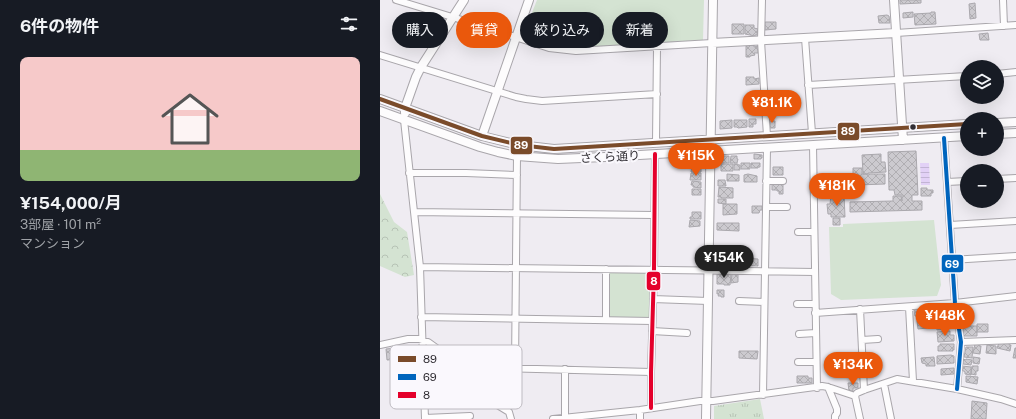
<!DOCTYPE html>
<html lang="ja">
<head>
<meta charset="utf-8">
<style>
	:root { --surface:#171b24; --page:#20242c; --text:#f1f3f6; --muted:#9ea1a6; --line:#363941; --accent:#ea580c }
	body { margin:0; font-family:"Public Sans","Noto Sans JP",sans-serif; background:var(--page); color:var(--text); height:100vh; display:flex; flex-direction:column; font-size:15px; white-space:nowrap }
	* { box-sizing:border-box; margin:0 }
	p { font-size:13px; color:var(--muted) }
	.icon { flex:none; width:22px; height:22px; fill:none; stroke:currentColor; stroke-width:2; stroke-linecap:round; stroke-linejoin:round }
	.map { position:relative; flex:1; overflow:hidden }
	.panel { display:flex; flex-direction:column; background:var(--surface); width:380px }
	.panel>* { flex:none }
	.hud { position:absolute; left:12px; top:12px; width:380px; height:36px; display:flex; gap:8px }
	.controls { position:absolute; left:580px; top:60px; display:grid; gap:8px }
	.controls a { display:grid; place-items:center; width:44px; height:44px; border-radius:50%; background:var(--surface); box-shadow:0 4px 16px #0002; font-size:20px }
	.price { position:absolute; translate:-50% -34px; padding:0 9px; border-radius:14px; background:var(--accent); color:#fff; font-size:13px; line-height:26px; filter:drop-shadow(0 1px 2px #0008) }
	.price::after { content:''; position:absolute; left:50%; top:24px; width:12px; height:9px; margin-left:-6px; background:inherit; clip-path:polygon(0 0,100% 0,50% 100%) }
	.price.on { background:#222; color:#fff }
	ul { padding:0; list-style:none }
	li { display:grid; align-content:center; gap:8px; height:212px; padding:0 20px }
	li+li { border-top:1px solid var(--line) }
	li span { display:grid; place-items:center; height:124px; border-radius:8px; color:#555 }
	li>.icon { margin-inline-start:auto }
	span .icon { width:72px; height:72px; fill:#fffc; stroke-width:1 }
	li b { font-size:17px }
	h2 { display:flex; justify-content:space-between; align-items:center; height:48px; padding:0 20px; font-size:17px }
	.chip { padding:0 14px; border-radius:18px; background:var(--surface); box-shadow:0 4px 16px #0002; font-size:14px; line-height:36px }
	.chip.on { background:var(--accent); color:#fff }
	main { display:flex; flex:1; min-height:0 }
	.map>svg:first-child { display:block }
	.grass { fill:url(#grass-tufts) }
	.forest { fill:url(#forest-crowns) }
	.green { fill:#d4e3d2 }
	.water { fill:url(#water-rules) }
	.building { fill:url(#building-cross-hatch); stroke:#aaa8ad }
	.lines { fill:none; stroke-linecap:round; stroke-linejoin:round }
	.minor-casing { stroke:#a9a6ab; stroke-width:8 }
	.tertiary-casing { stroke:#a9a6ab; stroke-width:10 }
	.minor { stroke:#fdfcfd; stroke-width:6 }
	.tertiary { stroke:#fdfcfd; stroke-width:8 }
	.bus-1-casing { stroke:#faf8fd; stroke-width:7 }
	.bus-2-casing { stroke:#faf8fd; stroke-width:7 }
	.bus-3-casing { stroke:#faf8fd; stroke-width:7 }
	.bus-1 { stroke:#7a4b2a; stroke-width:4 }
	.bus-2 { stroke:#0065bd; stroke-width:4 }
	.bus-3 { stroke:#e4002b; stroke-width:4 }
	.bus-dot { fill:#312e34; stroke:#faf8fd; stroke-width:1.5 }
	.labels { text-anchor:middle; dominant-baseline:central; stroke-width:4; stroke-linejoin:round; paint-order:stroke }
	.street-label { font-size:12px; fill:#312e34; stroke:#faf8fd }
	.key { fill:#faf8fd; stroke:#bebbc1; stroke-width:1 }
	.key-label { font-size:11px; fill:#312e34 }
	.line-badge { stroke:#faf8fd; stroke-width:1.5 }
	.badge-label { font-size:11px; text-anchor:middle; font-weight:bold; fill:#fff }
</style>
</head>
<body>
<main>
<section class="panel">
<h2>6件の物件<svg class="icon" aria-label="filters" viewBox="0 0 24 24"><path d="M4 7h16M4 17h16"/><circle cx="9" cy="7" r="2"/><circle cx="15" cy="17" r="2"/></svg></h2>
<ul>
<li><span style="background:linear-gradient(#f6c9c9 75%,#8fb573 0)"><svg class="icon" aria-label="home" viewBox="0 0 24 24"><path d="M3 11l9-7 9 7M6 9v11h12V9"/></svg></span><div><b>¥154,000/月</b><p>3部屋 · 101 m²</p><p>マンション</p></div></li>
</ul>
</section>
<div class="map">
<svg width="636" height="419" viewBox="0 0 636 419">
	<defs>
		<pattern id="grass-tufts" width="24" height="20" patternUnits="userSpaceOnUse"><rect width="24" height="20" fill="#d4e3d2"/><path d="M3 7l-1-3M5 7V3M7 7l1-3M15 17l-1-3M17 17v-4M19 17l1-3" fill="none" stroke="#b6c3b5"/></pattern>
		<pattern id="forest-crowns" width="20" height="18" patternUnits="userSpaceOnUse"><rect width="20" height="18" fill="#d4e3d2"/><path d="M2 6a3 3 0 1 1 6 0M12 15a3 3 0 1 1 6 0" fill="none" stroke="#b6c3b5"/></pattern>
		<pattern id="water-rules" width="6" height="5" patternUnits="userSpaceOnUse"><rect width="6" height="5" fill="#e2d1f6"/><path d="M0 2.5h6" fill="none" stroke="#c2b4d4"/></pattern>
		<pattern id="building-cross-hatch" width="8" height="8" patternUnits="userSpaceOnUse"><rect width="8" height="8" fill="#cccacf"/><path d="M0 0l8 8M0 8l8-8" fill="none" stroke="#b0aeb2"/></pattern>
	</defs>
	<rect width="100%" height="100%" fill="#efecf2"/>
	<path class="grass" d="M380,399L384,419H334V406Z"/>
	<path class="forest" d="M0,194L14,222L27,232L34,275L25,277L0,266Z"/>
	<path class="green" d="M157,0H324L323,40L195,48L145,30Z
		M554,220L561,285L557,296L461,300L451,294L449,227H463V224Z
		M230,272H268L270,274V316L268,318L229,317L228,315V274Z"/>
	<path class="water" d="M540,163H549L550,185H541Z"/>
	<path class="building" d="M520,0H541V3L520,4Z
		M595,3L596,18L590,19L589,4Z
		M533,12V17L523,18V13Z
		M551,12H555L556,24L535,25L534,14L551,13Z
		M507,15L509,16L510,23H499L498,16Z
		M385,22H396V29L385,30Z
		M352,24H364V34H352Z
		M365,25H374V28L378,29L377,35H375V36L365,34Z
		M608,33L609,40H600L599,34Z
		M374,45V47L378,46V53H374L375,55L370,56V57H366V46Z
		M366,77H374V79L379,78V84L366,85Z
		M369,119H376V124H373V127H369Z
		M352,120V128L340,129V121Z
		M354,120H367V127L358,128L357,127H354Z
		M390,121H395V128H390Z
		M536,151L538,195H532V201H542V210L470,212V202L513,201V196H521L522,201V195H515L514,190H509L508,152Z
		M374,154L382,155V158H381V159H374Z
		M501,154V162H505L506,172L488,173V174H483L482,155Z
		M342,156H349V163H340V159Z
		M351,156H357V159H358L357,163H350Z
		M310,158H319V159H321V164H310Z
		M361,163H370V169H361Z
		M371,163H380V167H378V168H371Z
		M341,164H353V171H341Z
		M354,164H358V165H360V170H354Z
		M312,165H321V172H311Z
		M393,167H403V175H393Z
		M473,168H482V174H505V184L449,186L448,175H473Z
		M311,173H321V180H310Z
		M347,174L359,175V181H347Z
		M368,174L377,176V182H364V175Z
		M338,180H345L346,186H338Z
		M312,181L321,182V188L313,187V185H311Z
		M392,183H403V194H399V191H397V190H392Z
		M339,187L353,188V198H341V197H338Z
		M541,188H547V190H553V193H551V196H541Z
		M312,189H321V195H312Z
		M460,194H464L465,217H451V214H448L447,204H450L451,195H454V198H460Z
		M338,199H346V204L338,203Z
		M343,204H357V214L343,215Z
		M372,206H382V210H380L379,213H372Z
		M312,212H321V219H310V217H312Z
		M453,218H460V225H453Z
		M310,220L320,221V226L309,227Z
		M337,223H359V231L337,230Z
		M361,258L378,259V266L361,265Z
		M337,274H351L350,285H344V284H337Z
		M352,274H358V282L351,283Z
		M337,290H344V297H341V296H338L339,294H337Z
		M570,307L571,316L565,317L564,316L563,308Z
		M559,308V315L549,316V309Z
		M546,309V316H535L534,310Z
		M569,319L570,327H566L567,329L557,330L556,320Z
		M537,321H547V328L538,329Z
		M597,324H608V332H597Z
		M583,326H597V336H583Z
		M570,331V335H574V341L558,342L557,332Z
		M619,343H630L629,345H631L630,351L617,348Z
		M560,344H574V350H572L573,351H558V346H560Z
		M595,344H600L599,346H601L600,354L593,353Z
		M607,345L616,346V354L606,353Z
		M36,346L35,368L23,369L24,359L7,360L6,349Z
		M586,347H593L592,358L584,357Z
		M635,348H636V358H633Z
		M359,351H378L377,359L359,358Z
		M571,355L574,356V363L557,364V356Z
		M554,357L555,366H546V364L542,363L541,358Z
		M593,357L600,358L599,364L593,363Z
		M583,359L586,360V359L592,360L591,365L583,364Z
		M582,366L591,367V375L585,374V372L582,370Z
		M592,366H598V371H596V375L591,374Z
		M574,368V374L561,375V369Z
		M417,376H428V378H432V383H417Z
		M586,376L598,377L597,384L586,382Z
		M468,383H478V388H473V391H469Z
		M592,401L607,403L606,419H591Z"/>
	<g class="lines">
		<defs>
			<path id="minor" d="M16,0L105,27
				M382,0L381,41L387,136
				M623,0L624,26
				M114,30L169,48L196,51L332,43
				M516,33L636,25
				M425,38L432,133
				M0,55L136,97L146,99L162,101L277,94
				M617,74L636,72
				M428,85L587,76
				M24,120L40,267L45,419
				M564,138L575,303L581,342L577,389
				M276,142L277,47
				M433,145L437,388
				M29,173H86L137,175
				M617,179L636,178
				M386,181H403
				M567,182L587,181
				M386,207H407
				M34,212L274,215
				M570,225L636,221
				M418,232H434
				M571,260L636,256
				M40,267L435,272
				M273,299L328,301
				M359,301L384,302
				M417,304H435
				M529,307L533,381
				M480,309L484,390
				M435,313L575,303L636,296
				M41,317L272,321
				M226,320V269
				M272,331L307,333
				M419,334L436,333
				M482,340L498,339
				M581,342L636,340
				M0,345L28,339H39L48,342L83,367L101,395L129,412L131,419
				M418,362H436
				M83,367L271,372
				M135,368L137,156
				M504,384L511,419
				M448,387L457,409V413L455,416V419
				M383,395L387,148
				M475,396L480,419
				M271,408V372L274,270L275,154
				M260,410V419
				M45,418L90,416
				M185,418V369
				M173,419L260,410L320,401H333L442,386L448,387L475,396L477,393L484,390L517,379L577,389L621,399L636,404"/>
			<path id="tertiary" d="M514,0L523,140
				M332,43L516,33
				M0,99L102,136L139,145L174,149L587,124
				M0,111L100,147L118,152L137,156L178,159L225,157L587,136
				M25,113V108L36,77L41,67L84,0
				M617,123L636,122
				M617,134L636,133
				M102,136L149,0
				M326,419L333,0"/>
		</defs>
		<use href="#minor" class="minor-casing"/>
		<use href="#tertiary" class="tertiary-casing"/>
		<use href="#minor" class="minor"/>
		<use href="#tertiary" class="tertiary"/>
		<defs>
			<path id="bus-1" d="M0,99L102,136L139,145L174,149L587,124"/>
			<path id="bus-2" d="M564,138L575,303L581,342L577,389"/>
			<path id="bus-3" d="M271,408V372L274,270L275,154"/>
		</defs>
		<use href="#bus-1" class="bus-1-casing"/>
		<use href="#bus-2" class="bus-2-casing"/>
		<use href="#bus-3" class="bus-3-casing"/>
		<use href="#bus-1" class="bus-1"/>
		<use href="#bus-2" class="bus-2"/>
		<use href="#bus-3" class="bus-3"/>
	</g>
	<circle class="bus-dot" cx="533" cy="127" r="3.5"/>
	<g class="labels">
		<g class="street-label">
			<text transform="translate(230 157) rotate(-3)">さくら通り</text>
		</g>
	</g>
	<rect x="10" y="345" width="132" height="64" rx="6" class="key"/>
	<rect x="18" y="356" width="18" height="6" fill="#7a4b2a"/>
	<rect x="18" y="374" width="18" height="6" fill="#0065bd"/>
	<rect x="18" y="392" width="18" height="6" fill="#e4002b"/>
	<g class="key-label">
		<text x="43" y="363">89</text>
		<text x="43" y="381">69</text>
		<text x="43" y="399">8</text>
	</g>
	<g class="line-badge">
		<rect x="457" y="122" width="23" height="19" rx="4" fill="#7a4b2a"/>
		<rect x="130" y="136" width="23" height="19" rx="4" fill="#7a4b2a"/>
		<rect x="561" y="254" width="23" height="19" rx="4" fill="#0065bd"/>
		<rect x="266" y="271" width="15" height="20" rx="4" fill="#e4002b"/>
	</g>
	<g class="badge-label">
		<text x="468" y="135">89</text>
		<text x="141" y="149">89</text>
		<text x="572" y="268">69</text>
		<text x="274" y="285">8</text>
	</g>
</svg>
<div class="controls">
<a><svg class="icon" aria-label="layers" viewBox="0 0 24 24"><path d="M12 4l9 5-9 5-9-5zM3 14l9 5 9-5"/></svg></a>
<a>+</a>
<a>−</a>
</div>
<b class="price" style="left:392px;top:124px">¥81.1K</b>
<b class="price" style="left:316px;top:177px">¥115K</b>
<b class="price" style="left:457px;top:207px">¥181K</b>
<b class="price on" style="left:344px;top:279px">¥154K</b>
<b class="price" style="left:565px;top:337px">¥148K</b>
<b class="price" style="left:473px;top:386px">¥134K</b>
<div class="hud">
<a class="chip">購入</a>
<a class="chip on">賃貸</a>
<a class="chip">絞り込み</a>
<a class="chip">新着</a>
</div>
</div>
</main>
</body>
</html>
